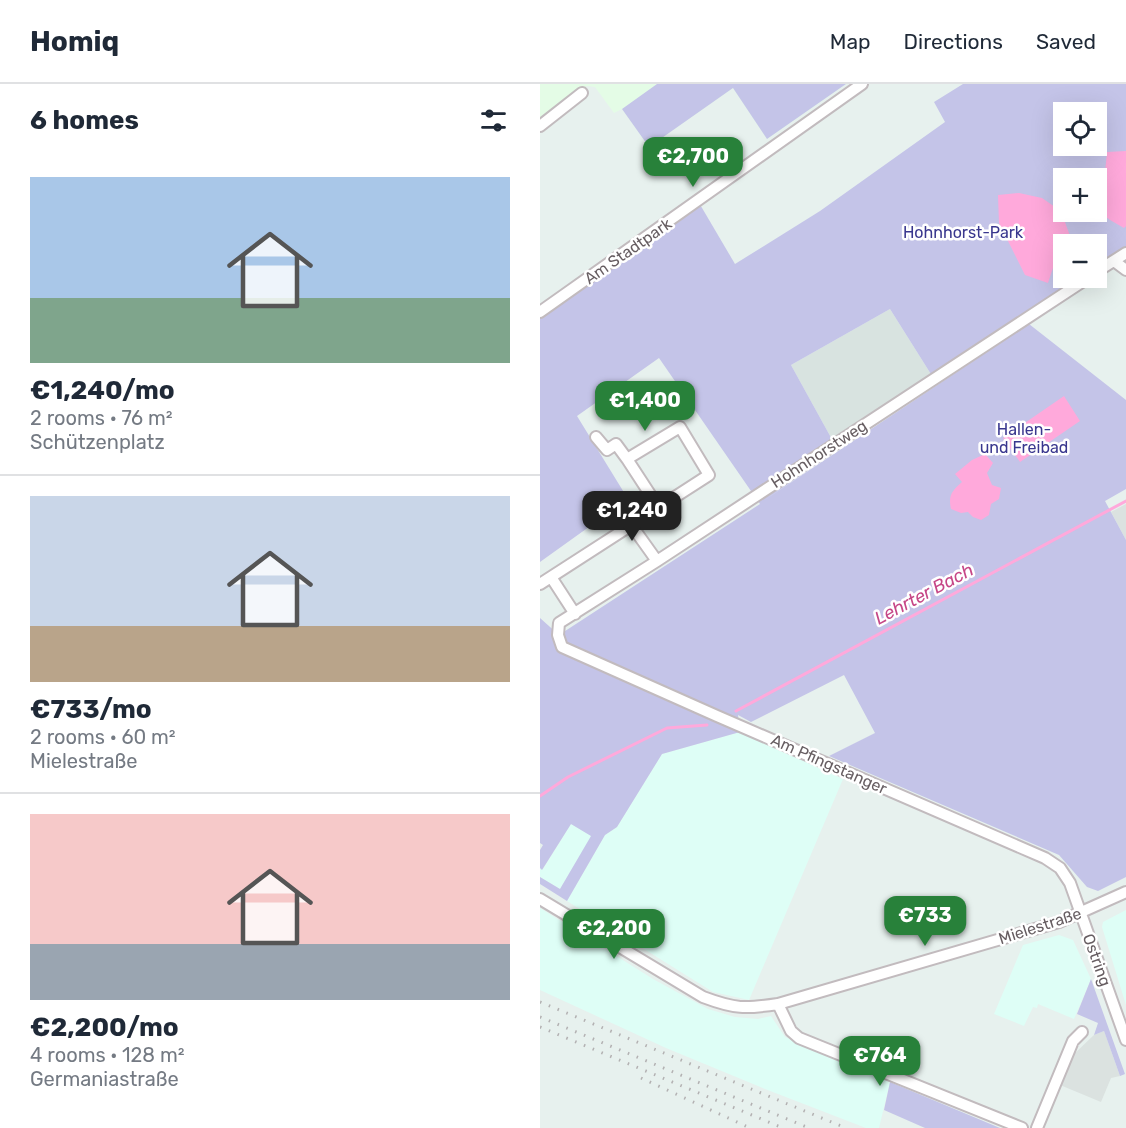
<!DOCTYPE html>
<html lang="en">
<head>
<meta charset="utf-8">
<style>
	:root { --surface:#fff; --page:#f2f2f3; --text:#1f2937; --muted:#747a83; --line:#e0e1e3; --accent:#28813a }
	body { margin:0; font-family:Rubik,sans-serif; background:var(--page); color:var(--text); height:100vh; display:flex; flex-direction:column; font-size:22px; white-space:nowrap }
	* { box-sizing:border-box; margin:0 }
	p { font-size:20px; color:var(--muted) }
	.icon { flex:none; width:33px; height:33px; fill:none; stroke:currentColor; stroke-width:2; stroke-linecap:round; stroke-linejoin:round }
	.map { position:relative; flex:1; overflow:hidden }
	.drawer { display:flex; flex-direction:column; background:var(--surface); width:540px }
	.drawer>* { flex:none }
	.tools { position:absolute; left:513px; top:18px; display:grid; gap:12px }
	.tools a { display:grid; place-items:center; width:54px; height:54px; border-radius:0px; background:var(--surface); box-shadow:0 6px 24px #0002; font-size:30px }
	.price { position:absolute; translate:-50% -51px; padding:0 14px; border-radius:12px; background:var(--accent); color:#fff; font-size:20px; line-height:39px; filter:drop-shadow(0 2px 3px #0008) }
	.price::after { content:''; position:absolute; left:50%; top:36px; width:18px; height:14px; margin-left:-9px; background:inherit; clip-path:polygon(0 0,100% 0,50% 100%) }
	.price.active { background:#222; color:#fff }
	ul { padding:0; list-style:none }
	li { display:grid; align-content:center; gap:12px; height:318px; padding:0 30px }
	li+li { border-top:2px solid var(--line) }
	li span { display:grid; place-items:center; height:186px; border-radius:0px; color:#555 }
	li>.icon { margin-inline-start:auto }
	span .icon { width:108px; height:108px; fill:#fffc; stroke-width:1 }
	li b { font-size:26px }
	h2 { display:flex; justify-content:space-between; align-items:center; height:72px; padding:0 30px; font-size:26px }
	header { display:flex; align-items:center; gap:36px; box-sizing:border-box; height:84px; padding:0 30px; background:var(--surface); border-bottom:2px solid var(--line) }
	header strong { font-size:28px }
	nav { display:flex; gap:33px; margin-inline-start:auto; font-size:21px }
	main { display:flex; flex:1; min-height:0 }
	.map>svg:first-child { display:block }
	.commercial { fill:#defef6 }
	.industrial { fill:#dbe2e0 }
	.education { fill:#d8e3e0 }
	.medical { fill:#e4fce6 }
	.green { fill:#c4c4e8; fill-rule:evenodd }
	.water { fill:#ffa9db }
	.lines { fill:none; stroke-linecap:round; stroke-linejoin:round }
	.stream { stroke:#ffa9db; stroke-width:3 }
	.minor-casing { stroke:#c2bbbe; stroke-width:14 }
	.minor { stroke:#fff; stroke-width:10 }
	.rail { stroke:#b3b1b2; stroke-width:3; stroke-dasharray:1.5 8; stroke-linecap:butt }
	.labels { text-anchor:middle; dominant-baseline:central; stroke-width:5; stroke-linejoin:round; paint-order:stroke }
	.park-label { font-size:16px; fill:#39378e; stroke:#fff }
	.street-label { font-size:16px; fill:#675e62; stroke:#fff }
	.water-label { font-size:18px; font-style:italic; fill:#c64787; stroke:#fff }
</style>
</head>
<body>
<header>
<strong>Homiq</strong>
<nav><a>Map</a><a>Directions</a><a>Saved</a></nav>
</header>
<main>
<section class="drawer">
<h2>6 homes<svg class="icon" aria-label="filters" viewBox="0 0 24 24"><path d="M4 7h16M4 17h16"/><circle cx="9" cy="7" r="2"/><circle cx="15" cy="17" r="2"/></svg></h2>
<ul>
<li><span style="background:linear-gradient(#a9c7e8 65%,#7fa58c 0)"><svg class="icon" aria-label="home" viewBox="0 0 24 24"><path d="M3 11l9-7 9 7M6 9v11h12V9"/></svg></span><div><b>€1,240/mo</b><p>2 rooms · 76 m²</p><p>Schützenplatz</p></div></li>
<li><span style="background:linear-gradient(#c9d6e8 70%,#b9a48a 0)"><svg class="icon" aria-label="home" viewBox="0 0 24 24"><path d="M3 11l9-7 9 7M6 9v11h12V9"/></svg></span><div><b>€733/mo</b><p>2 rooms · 60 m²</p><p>Mielestraße</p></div></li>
<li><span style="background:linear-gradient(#f6c9c9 70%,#9aa5b1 0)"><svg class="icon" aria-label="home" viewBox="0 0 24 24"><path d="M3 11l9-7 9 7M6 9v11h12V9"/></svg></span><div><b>€2,200/mo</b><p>4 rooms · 128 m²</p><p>Germaniastraße</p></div></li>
</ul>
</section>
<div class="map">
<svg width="586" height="1044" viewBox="0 0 586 1044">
	<rect width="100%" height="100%" fill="#e7f1ee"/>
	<path class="commercial" d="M200,648L303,695L209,916L173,908L27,817L65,751L77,743L122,670Z
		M31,740L52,752L20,805L0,793V784L3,785Z
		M0,824L113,895L168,925L195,933L218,935L231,932L245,953L350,998L339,1044H326L225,1005L126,964L0,906Z
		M586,826V921L562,843L563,838Z
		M519,851L533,856L551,895L534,935L498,920L497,924L493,923L484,942L454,930L483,861Z"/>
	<path class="industrial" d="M586,420V456L571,428Z
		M564,947L580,992L571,994L561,1018L520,1001L531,973L554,951Z"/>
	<path class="education" d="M350,225L394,295L294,359L251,281Z"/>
	<path class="medical" d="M0,0H306L227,55L193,4L109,63L82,25L74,29L55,3L47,2L0,34Z"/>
	<path class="green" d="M117,0H306L227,55L193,4L109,63L82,25Z
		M423,0H586V173L557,192L556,160H524V194H554L394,295L350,225L251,281L294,359L300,365L220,419L489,240L586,316V405L565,417L586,456V793L558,807L547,803L519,771L289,672L335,649L304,591L211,638L198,631L200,648L122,670L77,743L65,751L27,817L0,800V793L20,805L51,752L31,740L2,786L0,784V766L3,761L0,759V534L19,551L220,420L119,274L37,332L88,415L0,478V224L155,112L195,180L280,127L405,38L394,18ZM524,28H556V62H524ZM524,94H556V128H524Z
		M551,895L585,990L580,992L564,947L554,951L558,939L537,930Z
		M350,998L460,1044H385L344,1026Z"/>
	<path class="water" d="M586,67V142L584,144C555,128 556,127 556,95L565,88L567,68Z
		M479,109L502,114L518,125L523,121L524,128H526L522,130L533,160H524L523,170L518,169L508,199L485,191L459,139L458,111Z
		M524,312L540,337L480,378L463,354Z
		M445,370L453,379L447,389L452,401L461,404L459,415L451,420L449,431L441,436L433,433L428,428L421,429L411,425C408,411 412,407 422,398L415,390L432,376Z"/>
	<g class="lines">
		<path class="stream" d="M196,627L586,417
			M0,712L28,693L127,644L167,641"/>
		<defs>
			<path id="minor" d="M0,42L42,9
				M574,177L586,186
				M556,188L586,169
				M548,194L117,477L19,539L18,551L22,563L177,632L505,774L520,784L530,799L586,956
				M0,228L322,0
				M56,353L67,366L76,360L87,375
				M92,442L117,477
				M11,493L35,530
				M0,500L169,391L140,343L87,375L119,424
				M0,815L163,913C195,925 205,925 238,920L519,838L586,808
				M238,920L251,947L259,954L482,1044
				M497,1044L533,957L542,948"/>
		</defs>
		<use href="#minor" class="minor-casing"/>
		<use href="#minor" class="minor"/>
		<path class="rail" d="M0,918L306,1044
			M0,933L269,1044
			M0,943L243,1044
			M101,994L210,1044"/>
	</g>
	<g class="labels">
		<g class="park-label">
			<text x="423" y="148">Hohnhorst-Park</text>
			<text x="484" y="345">Hallen-<tspan x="484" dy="18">und Freibad</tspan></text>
		</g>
		<g class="street-label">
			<text transform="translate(88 167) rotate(-35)">Am Stadtpark</text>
			<text transform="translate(279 370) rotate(-33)">Hohnhorstweg</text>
			<text transform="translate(289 680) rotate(24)">Am Pfingstanger</text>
			<text transform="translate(500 842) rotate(-18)">Mielestraße</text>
			<text transform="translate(557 876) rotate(70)">Ostring</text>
		</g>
		<g class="water-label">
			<text transform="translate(384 510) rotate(-28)">Lehrter Bach</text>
		</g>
	</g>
</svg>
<div class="tools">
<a><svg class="icon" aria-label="locate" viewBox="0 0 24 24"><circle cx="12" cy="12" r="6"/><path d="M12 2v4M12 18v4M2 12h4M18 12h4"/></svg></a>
<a>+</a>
<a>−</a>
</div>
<b class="price" style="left:153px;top:104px">€2,700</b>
<b class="price" style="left:105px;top:348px">€1,400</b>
<b class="price active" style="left:92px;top:458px">€1,240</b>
<b class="price" style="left:385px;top:863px">€733</b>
<b class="price" style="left:74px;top:876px">€2,200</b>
<b class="price" style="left:340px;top:1003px">€764</b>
</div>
</main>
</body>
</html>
